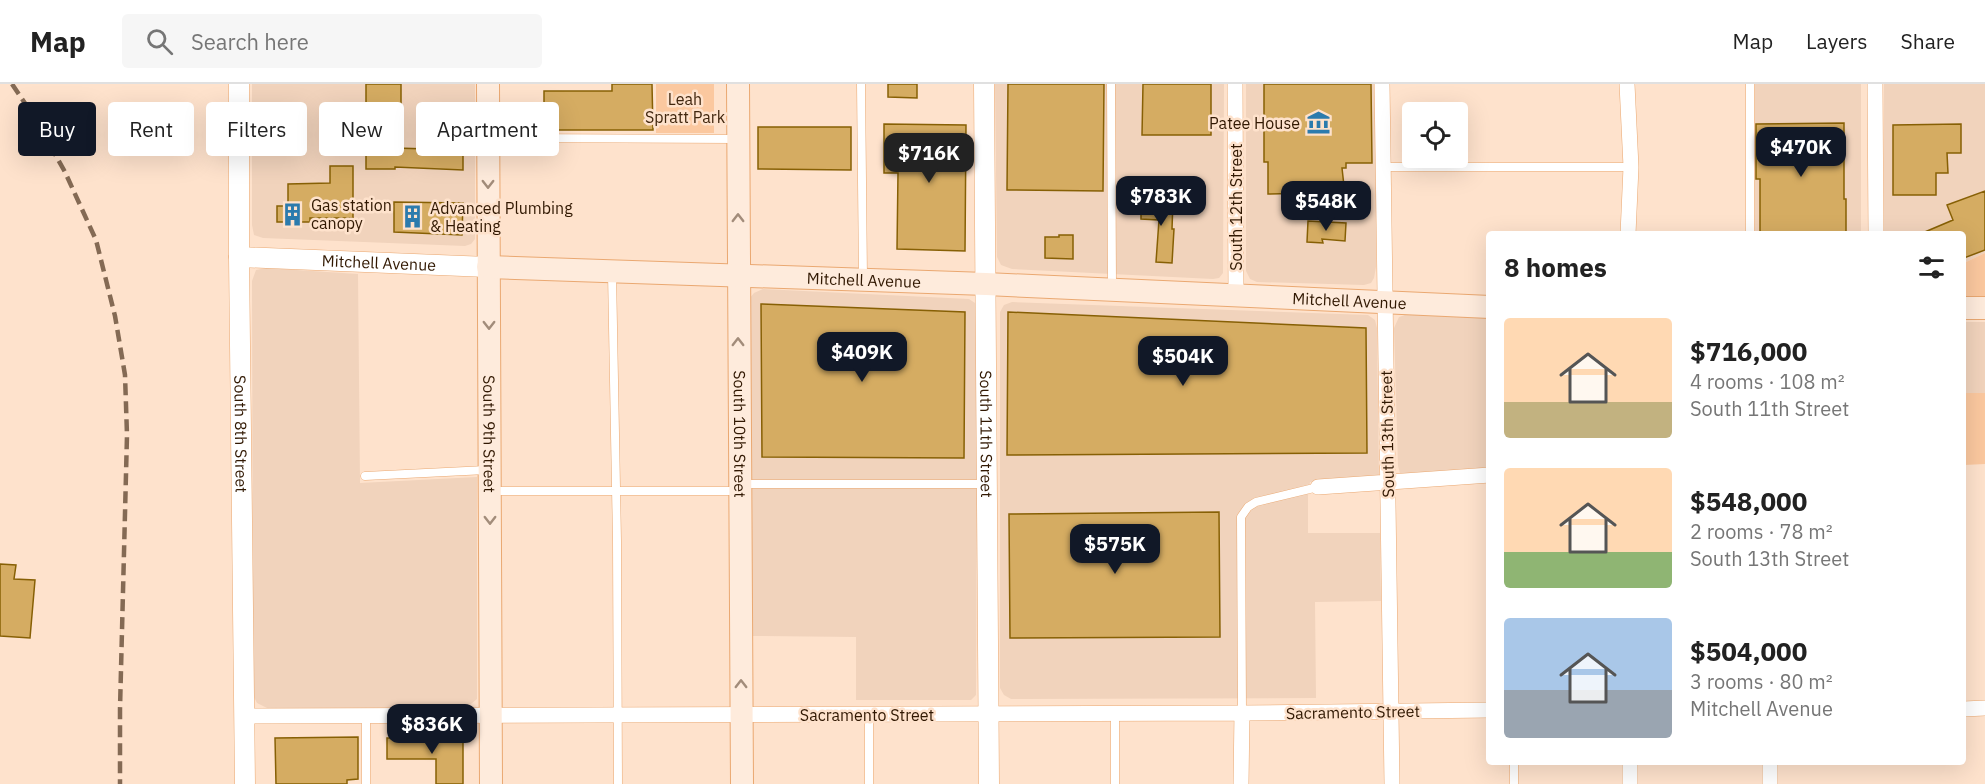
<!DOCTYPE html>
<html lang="en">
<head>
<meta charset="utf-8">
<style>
	:root { --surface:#fff; --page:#f6f6f6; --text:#222; --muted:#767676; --line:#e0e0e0; --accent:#111827 }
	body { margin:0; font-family:"IBM Plex Sans",sans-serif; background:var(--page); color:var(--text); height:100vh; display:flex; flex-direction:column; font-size:22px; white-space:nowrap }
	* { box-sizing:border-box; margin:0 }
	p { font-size:20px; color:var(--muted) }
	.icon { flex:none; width:33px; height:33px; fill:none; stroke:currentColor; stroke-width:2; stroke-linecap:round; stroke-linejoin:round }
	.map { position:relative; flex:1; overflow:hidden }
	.panel { position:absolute; left:1486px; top:147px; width:480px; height:534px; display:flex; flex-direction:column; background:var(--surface); border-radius:6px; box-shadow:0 6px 24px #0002 }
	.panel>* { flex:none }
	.hud { position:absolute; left:18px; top:18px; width:570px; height:54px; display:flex; gap:12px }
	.fabs { position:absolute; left:1402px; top:18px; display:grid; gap:12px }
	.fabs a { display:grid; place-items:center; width:66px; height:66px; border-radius:6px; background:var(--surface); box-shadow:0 6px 24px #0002; font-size:30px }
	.price { position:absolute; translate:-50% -51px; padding:0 14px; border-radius:12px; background:var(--accent); color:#fff; font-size:20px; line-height:39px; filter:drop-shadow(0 2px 3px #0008) }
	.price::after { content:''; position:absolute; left:50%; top:36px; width:18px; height:14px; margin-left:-9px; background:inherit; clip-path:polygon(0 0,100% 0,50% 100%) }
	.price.active { background:#222; color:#fff }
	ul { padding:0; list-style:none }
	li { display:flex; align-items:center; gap:18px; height:150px; padding:0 18px }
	li span { display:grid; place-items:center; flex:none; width:168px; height:120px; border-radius:6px; color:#555 }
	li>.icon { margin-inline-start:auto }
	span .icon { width:72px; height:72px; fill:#fffc; stroke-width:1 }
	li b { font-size:26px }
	h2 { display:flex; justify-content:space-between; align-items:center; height:72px; padding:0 18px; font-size:26px }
	.tag { padding:0 21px; border-radius:6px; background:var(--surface); box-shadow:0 6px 24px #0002; font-size:21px; line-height:54px }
	.tag.active { background:var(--accent); color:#fff }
	header { display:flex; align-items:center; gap:36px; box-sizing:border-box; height:84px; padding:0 30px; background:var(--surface); border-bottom:2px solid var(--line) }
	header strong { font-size:28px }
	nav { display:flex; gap:33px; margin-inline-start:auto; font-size:21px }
	.search { width:420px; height:54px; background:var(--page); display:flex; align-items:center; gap:15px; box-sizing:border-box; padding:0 21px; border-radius:6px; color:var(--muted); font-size:22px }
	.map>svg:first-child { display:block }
	.built { fill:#f1d3bc }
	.green { fill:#fbc89f }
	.building { fill:#d5ac62; stroke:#876005; stroke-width:1.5 }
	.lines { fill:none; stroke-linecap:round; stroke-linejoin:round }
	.service-casing { stroke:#eaa871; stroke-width:9 }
	.minor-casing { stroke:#eaa871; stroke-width:16 }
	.tertiary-casing { stroke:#eaa871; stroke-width:21 }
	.secondary-casing { stroke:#eaa871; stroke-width:24 }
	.service { stroke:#fff; stroke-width:8 }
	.minor { stroke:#fff; stroke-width:15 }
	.tertiary { stroke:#fff; stroke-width:20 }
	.secondary { stroke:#feebdc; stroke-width:22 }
	.rail { stroke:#846a54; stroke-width:4.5; stroke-dasharray:12 6; stroke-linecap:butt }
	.oneway { stroke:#a28c7a }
	.labels { text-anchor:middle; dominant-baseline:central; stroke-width:5; stroke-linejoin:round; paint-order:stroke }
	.park-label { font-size:16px; fill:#40260e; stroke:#fee2cc }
	.poi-label { font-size:16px; fill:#311802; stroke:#fee2cc; text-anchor:start }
	.street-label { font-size:16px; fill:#311802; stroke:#fee2cc }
</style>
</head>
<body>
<header>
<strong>Map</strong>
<div class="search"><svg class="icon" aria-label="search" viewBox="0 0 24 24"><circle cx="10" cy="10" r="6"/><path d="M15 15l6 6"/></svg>Search here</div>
<nav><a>Map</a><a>Layers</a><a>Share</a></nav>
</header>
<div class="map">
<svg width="1985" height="700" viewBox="0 0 1985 700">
	<rect width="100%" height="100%" fill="#fee2cc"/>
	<path class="built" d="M252,0H475V155L471,160L465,162L263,154L254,151L252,141Z
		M995,0H1224L1223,189L1219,194L1213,195L1012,185L1001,181L997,173Z
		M1246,0H1376V183L1374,194L1371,199L1364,201L1257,198L1250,195L1246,187Z
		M1755,0H1861V150H1755Z
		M1884,0H1985V169L1964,179V150H1884Z
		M266,184L358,190L360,399L477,393V615L466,624H267L257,619L253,611L252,197L256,186Z
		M763,205L969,215L975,219L978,225L976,611L971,616H856V553L752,552L749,215L754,209Z
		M1012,218L1368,231L1375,236L1377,244L1379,396L1310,398L1308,412V449H1380L1381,517L1315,518L1316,614L1011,615L1004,611L1000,604V228L1004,221Z
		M1408,230L1489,234V384L1407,391L1400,389L1398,382L1394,244L1399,233Z
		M1964,238H1985V309H1964Z"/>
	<path class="green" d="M656,0H714V49H656Z
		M1985,169V212H1964V179Z
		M1964,309H1985V380L1964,381Z"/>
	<path class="building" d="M366,0H401V20H396L395,64L463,66V86L395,83V85H366Z
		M612,0H652L653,46H544V7H612Z
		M888,0H917V14L888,13Z
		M1008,0H1104L1103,107L1007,106Z
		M1143,0H1211V51H1142Z
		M1264,0H1371L1372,79H1346V84H1342L1345,111L1329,128L1309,113V109L1268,110V78H1264Z
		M1844,39V115H1846V150H1760V95H1756V40Z
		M884,40L966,41L965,167L897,165L898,89H884Z
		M1961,40V69H1947L1948,89H1936V111H1893V41Z
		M758,43H851V86L758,85Z
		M330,82H353V134H310V138H277V122H288V100L330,99Z
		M1985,107V166L1964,174V150H1920L1953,136L1947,121Z
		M1141,116L1173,117L1172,145H1174L1172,179L1156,178L1159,136L1141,135Z
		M394,118L463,119L462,151L394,148Z
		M1308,137L1346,139L1345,157L1322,155L1323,159L1307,158Z
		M1059,151H1073V175L1045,174V153H1059Z
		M761,220L965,228L964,374L762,373Z
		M1008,228L1366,244L1367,369L1007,371Z
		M1219,428L1220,553L1010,554L1009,430Z
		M0,480L16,481L14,495L35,496L30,554L0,552Z
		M358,653V695L347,696V700H276L275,654Z
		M387,654H463V700H436V675H387Z"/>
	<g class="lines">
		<defs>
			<path id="service" d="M861,0L863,194
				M1111,0L1112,202
				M490,54L736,55
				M1383,83H1631
				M1750,150V0
				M612,189L617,457L618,700
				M365,392L486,386
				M744,400H987
				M491,407H737
				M1242,629L1241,433L1248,423L1256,418L1318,403
				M1115,630V700
				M366,632V700
				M1514,678V700
				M869,700V631"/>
			<path id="minor" d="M1235,0L1236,211
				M1382,0L1392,700
				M1627,0L1631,83L1628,150
				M1875,0L1876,150
				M1318,403L1490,391
				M1964,625L1985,624
				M245,632L1242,629L1490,626
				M1770,678V700
				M1241,700L1242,629
				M1630,700V678"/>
			<g id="tertiary">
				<path id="s1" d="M239,0V173L245,700"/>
				<path id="s2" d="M984,0L989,700"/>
				<path id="s3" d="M239,173L488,183"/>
			</g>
			<g id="secondary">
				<path id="s4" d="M488,0L491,700"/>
				<path id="s5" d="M738,0L742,700"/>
				<path id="s6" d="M488,183L986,200L1490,223"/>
				<path d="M1964,224H1985"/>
			</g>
		</defs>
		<use href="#service" class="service-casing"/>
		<use href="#minor" class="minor-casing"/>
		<use href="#tertiary" class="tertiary-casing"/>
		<use href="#secondary" class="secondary-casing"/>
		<use href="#service" class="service"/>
		<use href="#minor" class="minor"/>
		<use href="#tertiary" class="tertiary"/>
		<use href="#secondary" class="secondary"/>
		<path class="rail" d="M12,0L35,34L65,88L96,156L115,232L125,291L127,351L120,625V700"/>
	</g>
	<defs><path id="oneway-chevron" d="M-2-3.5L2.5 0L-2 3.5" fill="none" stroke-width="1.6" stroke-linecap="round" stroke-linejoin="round" transform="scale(1.5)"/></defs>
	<g class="oneway">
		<use href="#oneway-chevron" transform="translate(488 100) rotate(90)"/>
		<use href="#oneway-chevron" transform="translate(738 134) rotate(-90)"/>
		<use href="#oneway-chevron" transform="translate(489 241) rotate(90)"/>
		<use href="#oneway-chevron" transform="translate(738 258) rotate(-90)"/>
		<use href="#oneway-chevron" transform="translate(490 436) rotate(90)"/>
		<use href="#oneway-chevron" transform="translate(741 600) rotate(-90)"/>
	</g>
	<defs>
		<symbol id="museum-bare" viewBox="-9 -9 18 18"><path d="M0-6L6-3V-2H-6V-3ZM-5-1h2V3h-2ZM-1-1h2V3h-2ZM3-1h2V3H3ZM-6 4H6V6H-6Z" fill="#2c7bad" stroke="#fee2cc" stroke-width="2.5" paint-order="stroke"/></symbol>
		<symbol id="building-bare" viewBox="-9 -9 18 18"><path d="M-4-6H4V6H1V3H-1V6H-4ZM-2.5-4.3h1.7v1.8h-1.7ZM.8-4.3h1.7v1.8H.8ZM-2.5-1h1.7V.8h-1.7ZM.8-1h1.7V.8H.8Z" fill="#2c7bad" stroke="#fee2cc" stroke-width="2.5" paint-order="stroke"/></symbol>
	</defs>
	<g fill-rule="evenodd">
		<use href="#museum-bare" x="1302" y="22" width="33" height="33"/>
		<use href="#building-bare" x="276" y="114" width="33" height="33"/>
		<use href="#building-bare" x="396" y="116" width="33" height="33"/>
	</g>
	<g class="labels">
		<g class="park-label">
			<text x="685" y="15">Leah<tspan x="685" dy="18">Spratt Park</tspan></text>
		</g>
		<g class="poi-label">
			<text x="1300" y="39" text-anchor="end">Patee House</text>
			<text x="311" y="121">Gas station<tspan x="311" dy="18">canopy</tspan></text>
			<text x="430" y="124">Advanced Plumbing<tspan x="430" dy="18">&amp; Heating</tspan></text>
		</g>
		<g class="street-label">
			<text transform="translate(1236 123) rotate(-90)">South 12th Street</text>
			<text stroke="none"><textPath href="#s3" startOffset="140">Mitchell Avenue</textPath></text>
			<text stroke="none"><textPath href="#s6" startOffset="376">Mitchell Avenue</textPath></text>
			<text stroke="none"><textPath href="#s6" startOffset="862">Mitchell Avenue</textPath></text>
			<text stroke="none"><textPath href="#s1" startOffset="350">South 8th Street</textPath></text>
			<text stroke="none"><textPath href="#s4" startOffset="350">South 9th Street</textPath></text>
			<text stroke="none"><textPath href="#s5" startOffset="350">South 10th Street</textPath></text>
			<text stroke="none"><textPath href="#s2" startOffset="350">South 11th Street</textPath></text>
			<text transform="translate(1387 350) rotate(-91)">South 13th Street</text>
			<text transform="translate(1353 628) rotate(-1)">Sacramento Street</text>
			<text x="867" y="631">Sacramento Street</text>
		</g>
	</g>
</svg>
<div class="fabs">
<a><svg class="icon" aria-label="locate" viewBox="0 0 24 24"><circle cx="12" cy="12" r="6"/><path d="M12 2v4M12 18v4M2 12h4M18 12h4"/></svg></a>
</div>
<b class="price" style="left:1801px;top:94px">$470K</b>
<b class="price active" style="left:929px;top:100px">$716K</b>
<b class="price" style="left:1161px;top:143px">$783K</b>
<b class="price" style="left:1326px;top:148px">$548K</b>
<b class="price" style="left:862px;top:299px">$409K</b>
<b class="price" style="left:1183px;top:303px">$504K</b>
<b class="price" style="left:1115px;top:491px">$575K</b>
<b class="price" style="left:432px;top:671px">$836K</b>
<div class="hud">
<a class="tag active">Buy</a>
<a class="tag">Rent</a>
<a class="tag">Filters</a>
<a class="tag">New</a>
<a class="tag">Apartment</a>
</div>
<section class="panel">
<h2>8 homes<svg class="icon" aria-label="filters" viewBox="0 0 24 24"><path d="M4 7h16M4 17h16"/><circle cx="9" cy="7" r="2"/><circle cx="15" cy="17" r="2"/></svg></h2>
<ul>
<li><span style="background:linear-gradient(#ffd9b3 70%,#c2b280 0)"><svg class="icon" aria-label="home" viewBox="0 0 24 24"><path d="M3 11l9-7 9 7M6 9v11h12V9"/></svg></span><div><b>$716,000</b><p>4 rooms · 108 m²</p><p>South 11th Street</p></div></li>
<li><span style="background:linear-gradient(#ffd9b3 70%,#8fb573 0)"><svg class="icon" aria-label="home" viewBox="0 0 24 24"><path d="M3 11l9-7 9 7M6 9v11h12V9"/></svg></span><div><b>$548,000</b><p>2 rooms · 78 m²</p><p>South 13th Street</p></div></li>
<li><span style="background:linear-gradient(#a9c7e8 60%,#9aa5b1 0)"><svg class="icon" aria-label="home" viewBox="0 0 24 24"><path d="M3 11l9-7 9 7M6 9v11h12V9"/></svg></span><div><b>$504,000</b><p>3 rooms · 80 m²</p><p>Mitchell Avenue</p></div></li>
</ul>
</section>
</div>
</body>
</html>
